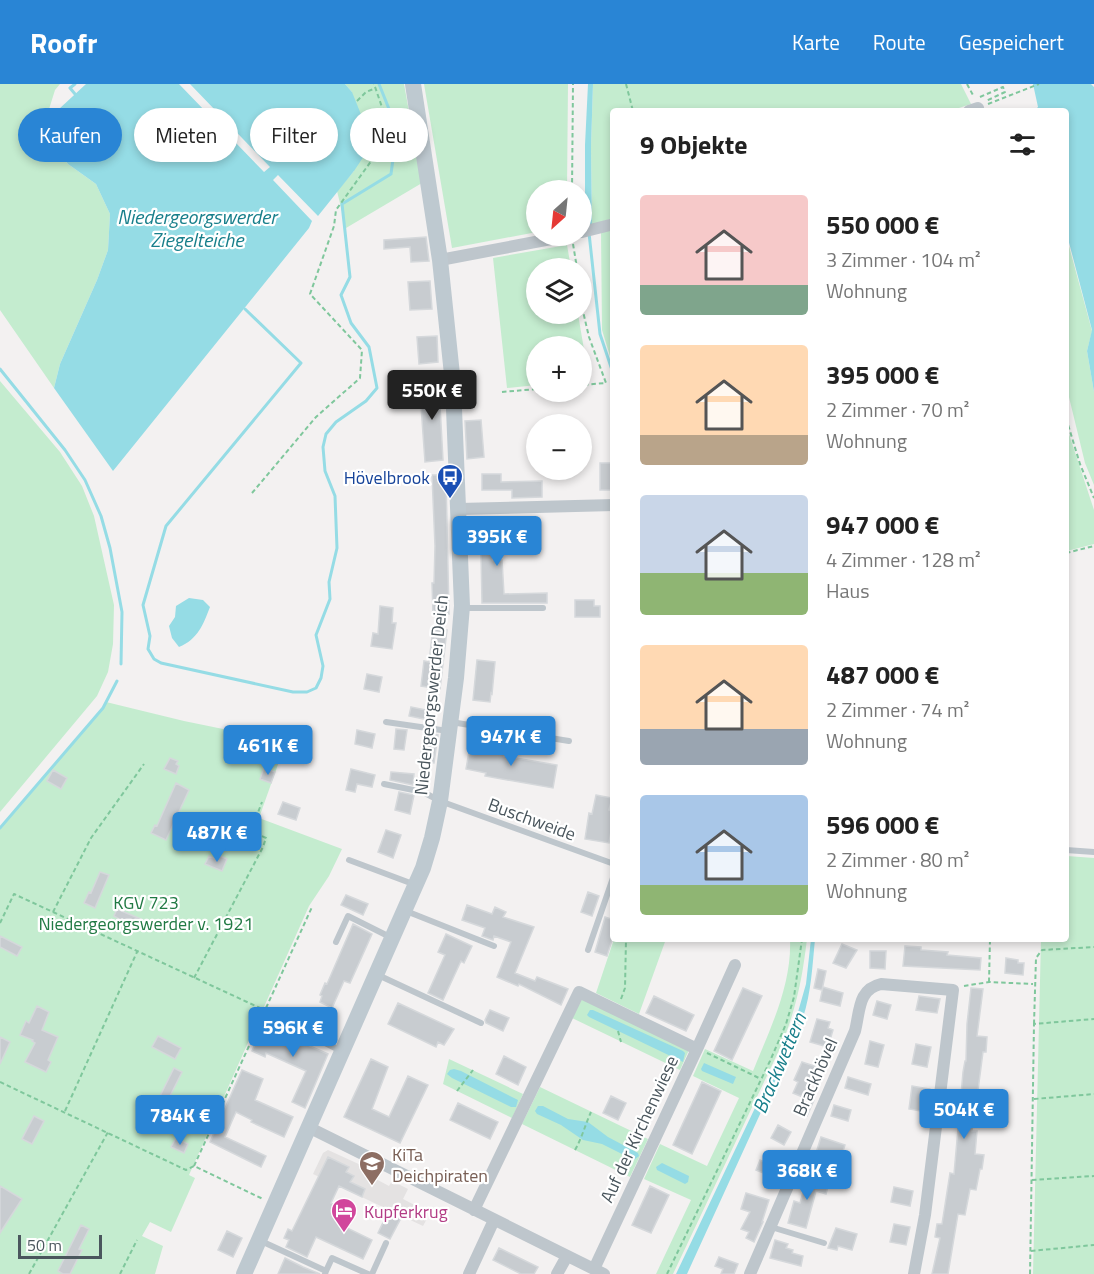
<!DOCTYPE html>
<html lang="de">
<head>
<meta charset="utf-8">
<style>
	:root { --surface:#fff; --page:#f2f2f2; --text:#222; --muted:#767676; --accent:#2985d5 }
	body { margin:0; font-family:"Titillium Web",sans-serif; background:var(--page); color:var(--text); height:100vh; display:flex; flex-direction:column; font-size:22px; white-space:nowrap }
	* { box-sizing:border-box; margin:0 }
	p { font-size:20px; color:var(--muted) }
	.icon { flex:none; width:33px; height:33px; fill:none; stroke:currentColor; stroke-width:2; stroke-linecap:round; stroke-linejoin:round }
	.map { position:relative; flex:1; overflow:hidden }
	.side { position:absolute; left:610px; top:24px; width:459px; height:834px; display:flex; flex-direction:column; background:var(--surface); border-radius:6px; box-shadow:0 3px 9px #0003 }
	.side>* { flex:none }
	.top-card { position:absolute; left:18px; top:24px; width:502px; height:54px; display:flex; gap:12px }
	.needle { width:39px; rotate:207deg }
	.fabs { position:absolute; left:526px; top:96px; display:grid; gap:12px }
	.fabs a { display:grid; place-items:center; width:66px; height:66px; border-radius:50%; background:var(--surface); box-shadow:0 3px 9px #0003; font-size:30px }
	.scale { position:absolute; left:18px; bottom:15px; width:84px; box-sizing:border-box; padding-left:6px; border:3px solid #4a565d; border-top:0; font-size:16px; line-height:21px; white-space:nowrap; color:#4a565d; -webkit-text-stroke:4px #fff; paint-order:stroke }
	.price { position:absolute; translate:-50% -51px; padding:0 14px; border-radius:6px; background:var(--accent); color:#fff; font-size:20px; line-height:39px; filter:drop-shadow(0 2px 3px #0008) }
	.price::after { content:''; position:absolute; left:50%; top:36px; width:18px; height:14px; margin-left:-9px; background:inherit; clip-path:polygon(0 0,100% 0,50% 100%) }
	.price.current { background:#222; color:#fff }
	ul { padding:0; list-style:none }
	li { display:flex; align-items:center; gap:18px; height:150px; padding:0 30px }
	li span { display:grid; place-items:center; flex:none; width:168px; height:120px; border-radius:6px; color:#555 }
	li>.icon { margin-inline-start:auto }
	span .icon { width:72px; height:72px; fill:#fffc; stroke-width:1 }
	li b { font-size:26px }
	h2 { display:flex; justify-content:space-between; align-items:center; height:72px; padding:0 30px; font-size:26px }
	.chip { padding:0 21px; border-radius:27px; background:var(--surface); box-shadow:0 3px 9px #0003; font-size:21px; line-height:54px }
	.chip.current { background:var(--accent); color:#fff }
	header { display:flex; align-items:center; gap:36px; box-sizing:border-box; height:84px; padding:0 30px; background:var(--accent); color:#fff }
	header strong { font-size:28px }
	nav { display:flex; gap:33px; margin-inline-start:auto; font-size:21px }
	.map>svg:first-child { display:block }
	.education { fill:#e4e2e2 }
	.green { fill:#c4eccf }
	.water { fill:#95dce5 }
	.lines { fill:none; stroke-linecap:round; stroke-linejoin:round }
	.stream { stroke:#95dce5; stroke-width:3 }
	.building { fill:#c8ccd0; stroke:#d5d8db; stroke-width:1.5 }
	.path { stroke:#7fc79c; stroke-width:2; stroke-dasharray:4.5 3; stroke-linecap:butt }
	.lane { stroke:#bec6cc; stroke-width:6 }
	.street { stroke:#bec6cc; stroke-width:12 }
	.secondary { stroke:#bec9d0; stroke-width:16 }
	.labels { text-anchor:middle; dominant-baseline:central; stroke-width:4.5; stroke-linejoin:round; paint-order:stroke }
	.transit-label { font-size:18px; fill:#164399; stroke:#fff; text-anchor:end }
	.street-label { font-size:18px; fill:#4a565d; stroke:#fff }
	.park-label { font-size:18px; fill:#207943; stroke:#fff }
	.education-label { font-size:18px; fill:#785e54; stroke:#fff; text-anchor:start }
	.hotel-label { font-size:18px; fill:#b23c85; stroke:#fff; text-anchor:start }
	.water-label { font-size:20px; font-style:italic; fill:#187f8b; stroke:#fff }
</style>
</head>
<body>
<header>
<strong>Roofr</strong>
<nav><a>Karte</a><a>Route</a><a>Gespeichert</a></nav>
</header>
<div class="map">
<svg width="1094" height="1190" viewBox="0 0 1094 1190">
	<rect width="100%" height="100%" fill="#f3f1f1"/>
	<path class="education" d="M328,1066L363,1082L361,1087L389,1102L392,1097L408,1105L403,1115L430,1129L423,1142L313,1090L323,1069Z"/>
	<path class="green" d="M0,0H60L55,6L45,38L51,58L68,80L96,100L110,130L108,166L97,196L60,280L54,304L0,226Z
		M345,0H404L422,99L346,144L337,107L354,87L352,8Z
		M424,0H568L567,106H537V148L452,164Z
		M593,0H961L971,20L950,27H614L613,134L592,141L591,63Z
		M613,145V282L602,246L601,148Z
		M1066,151L1092,247L1087,267L1094,308V401L1085,379L1067,305Z
		M567,161L571,184H537V230H578L589,295L582,296V262H537V301L507,304L493,174Z
		M0,297L60,368L82,402L94,432L114,521L113,560L108,588L97,612L0,728Z
		M1067,344L1094,426V460L1067,467Z
		M106,618L184,637L286,658L259,734L342,765L329,792L309,822L189,1091L195,1094L171,1148L150,1138L142,1152L163,1162L155,1190H0V744L103,624Z
		M1067,772L1094,774V1190H1033L1041,855H1066Z
		M614,855H666L639,930L596,909Z
		M790,855H807C802,896 797,921 782,960L673,1190H656L691,1116L644,1095L660,1060L707,1082L739,1014L693,992L705,965L753,987C770,945 792,901 790,855Z
		M582,915L689,966L680,986L572,934Z
		M449,975L523,1010L512,1034L443,1000Z
		M540,1003L648,1055L630,1093L522,1040Z"/>
	<path class="water" d="M86,0H179L264,88L270,83L190,0H345L352,8L370,53L368,66L354,87L318,132L278,91L273,96L312,137L309,144L113,387L54,304L60,280L97,196L108,166L110,130L96,100L68,80L51,58L45,38Z
		M588,0H593L591,63L592,141H585V61Z
		M1033,0H1091L1094,3V308L1087,267L1092,246L1067,151L1066,27H1034L1038,23Z
		M189,514L203,516L210,523C203,541 198,555 179,563L172,554L169,542L175,533L176,522Z
		M811,855H815C812,886 811,915 799,945L687,1190H676L794,942L806,900Z
		M590,926H593L683,967L685,969L683,978L589,933L587,931Z
		M704,979L736,993L733,1000L702,987L701,985Z
		M454,985L461,987L518,1016L516,1023H511L452,994L447,990L450,986Z
		M538,1022H543L568,1035L588,1038L608,1053L638,1069L639,1072L634,1076L602,1060L583,1056L561,1041L537,1030L535,1027Z
		M662,1079L689,1092L688,1098L685,1100L657,1086L656,1083Z"/>
	<g class="lines">
		<path class="stream" d="M75,0L70,4L75,10
			M589,149L600,250L614,292
			M245,225L301,279L166,442L143,521L150,552L148,565L154,575L161,579L293,608H307L316,604L321,594L323,582L316,551L330,515L329,498L337,464L335,412L325,387L323,363L326,350L336,338L366,317L377,304L369,263L351,239L341,211L350,193L342,120L391,90L397,45L379,0
			M0,285L65,366L85,396L101,432L110,464L122,528L121,580
			M0,744L103,624L117,597"/>
	</g>
	<path class="building" d="M426,153L429,177L411,178L410,163L384,165V156Z
		M430,197L432,225L410,226L408,198Z
		M437,252L438,278L419,280L417,253Z
		M428,297H442L443,321H440L443,376L425,378L421,322H418L417,308L428,307Z
		M481,336L484,373L467,375L465,337Z
		M600,379H614V406H600Z
		M482,390H501V398L542,397V413L512,414V406H482Z
		M432,391H444V395H446L449,530H433L432,499H434L435,462Z
		M475,435H502V451H498L499,457H493V476H502L504,510L547,509V519H482L481,470H477Z
		M575,516H594V522H600V533H575Z
		M380,522L393,524L392,539H396L392,565L371,562L373,549L378,550Z
		M433,544L447,546L440,605L421,602L424,577L429,578Z
		M477,576L495,578L492,610L491,609L490,618L473,616Z
		M367,590L382,593L379,608L364,605Z
		M411,623L431,627L429,636L409,632Z
		M396,645L407,646L404,666L394,665Z
		M357,646L375,650L372,664L355,660Z
		M424,649L438,651L434,679L420,677Z
		M470,662L490,666V663L506,665L504,672L557,681L553,704L485,692L486,689L466,685Z
		M170,674L178,677L176,680L179,682L176,690L164,685Z
		M264,684L275,688L271,699L260,695Z
		M351,685L375,691L372,703L357,700L355,708L346,706Z
		M53,686L67,694L61,705L47,697Z
		M391,688L414,690L413,701L390,696Z
		M176,699L189,706L166,756L151,749L155,741L157,742Z
		M399,708L414,711L410,730L395,726Z
		M596,711L612,714L609,726L614,727V730L609,759L585,755L589,729L592,730Z
		M283,718L300,724L296,736L278,730Z
		M386,746L401,751L393,774L378,768Z
		M218,771L227,775L222,787L205,780L209,772L216,775Z
		M100,788L109,791L95,824L84,819L89,808L91,809Z
		M588,808L599,812L592,832L581,828Z
		M346,811L368,820L363,831L341,821Z
		M467,821L492,830L495,823L506,828L503,833L534,843L515,889L535,897L537,893L568,905L561,921L519,900L518,902L497,893L511,858L494,852L493,856L482,852L485,844L462,836Z
		M117,825L143,836L138,847L114,832Z
		M605,833L614,836V850L607,872L595,868Z
		M353,840L372,850L350,899L344,897L332,924L320,918L322,912L320,911L325,899L327,900Z
		M446,850L472,862L464,879L461,877L443,916L428,909L445,871L438,868Z
		M0,852L22,863L17,872L0,863Z
		M842,860L857,866L846,884L833,879Z
		M905,862L921,863V866L948,868L947,871L981,874L980,886L903,882Z
		M870,867H886L885,885L870,884Z
		M1006,874L1018,876V879H1024L1023,891L1005,889Z
		M818,885L826,887L822,906L814,904Z
		M823,903L843,909L840,922L820,917Z
		M743,904L762,912L732,976L714,967Z
		M971,904L983,905L977,952L987,953L986,968H983L977,1014H975L972,1047H977L975,1070L984,1071L982,1085H980L976,1106L970,1105L965,1131L958,1130L948,1190H932L940,1154L935,1153L937,1140H942L950,1089L954,1090L963,988L965,977H966L967,940Z
		M654,912L694,931L686,947L646,929Z
		M919,912L940,915L937,929L916,926Z
		M877,917L891,921L887,935L873,931Z
		M398,919L454,945L444,961L438,958L436,963L388,940Z
		M37,922L49,928L42,946L58,953L48,976L51,978L46,988L25,978L35,959L32,957L33,956L20,951L26,937L29,939Z
		M490,926L509,934L503,947L486,939L485,936Z
		M817,935L830,938L828,944L833,946L828,963L810,958Z
		M265,938L278,943L276,947L328,970L305,1024L292,1018L306,987L266,969L265,973L252,967Z
		M158,952L181,964L175,975L152,963Z
		M0,953L10,958L0,980Z
		M870,957L884,961L878,983L865,980Z
		M916,960L931,963L927,983L912,980Z
		M504,972L526,983L518,1001L496,990Z
		M371,975L388,983L372,1025L389,1033L408,992L428,1001L400,1059L344,1033Z
		M802,978L820,984L806,1012L814,1016L807,1032L798,1028L805,1014L793,1009L798,998L794,996Z
		M174,984L182,988L168,1016L160,1012Z
		M242,986L263,995L255,1016L293,1033L284,1053L251,1038L252,1036L236,1028L225,1053L266,1072L261,1083L210,1058Z
		M848,993L871,1000L868,1011L845,1004Z
		M702,998L721,1007L692,1070L673,1061Z
		M912,1002L930,1005L926,1028L909,1025Z
		M611,1012L626,1019L618,1036L603,1029Z
		M458,1019L498,1038L490,1055L450,1036Z
		M834,1021L851,1026L848,1037L831,1032Z
		M142,1023L173,1036L169,1045L139,1029Z
		M34,1032L44,1037L32,1060L22,1055Z
		M778,1041L791,1048L784,1061L771,1054Z
		M821,1053L845,1061L840,1077L816,1069Z
		M176,1054L188,1060L184,1069L171,1063Z
		M767,1072L782,1079L776,1094L756,1086L760,1076L764,1078Z
		M328,1073L349,1083L346,1088L354,1092L350,1098L365,1105L362,1113L339,1102L331,1119L352,1130L345,1143L372,1156L363,1175L316,1153L307,1173L286,1163L289,1156L284,1154L288,1145L292,1147Z
		M808,1089L829,1099L826,1110L816,1107L806,1144L788,1139L794,1117L800,1119Z
		M0,1102L22,1115L0,1149Z
		M650,1102L669,1111L651,1149L632,1141Z
		M894,1103L913,1107L910,1122L891,1118Z
		M746,1109L769,1116L762,1138H763L754,1158L746,1154L749,1148L741,1145L750,1128L741,1125Z
		M388,1128L401,1134L390,1155L378,1149Z
		M894,1140L910,1143L906,1161L890,1158Z
		M81,1141L89,1145L79,1165L82,1166L70,1190H63L58,1187Z
		M836,1144L857,1150L852,1166L838,1162L837,1166L828,1164Z
		M227,1147L242,1154L233,1173L218,1166Z
		M775,1156L788,1160L786,1164L793,1166L792,1169L803,1172L801,1182L770,1174Z
		M499,1164L538,1183L534,1190H521L493,1176Z
		M719,1173L738,1180L734,1190H721L723,1185L715,1182Z
		M285,1174L303,1183L320,1190H278Z"/>
	<g class="lines">
		<path class="path" d="M626,0L633,27
			M967,0L974,13
			M980,13L1003,3L1005,8L986,17
			M357,17L366,8L376,4
			M988,20L1039,0
			M572,106L573,0
			M573,160L577,184
			M582,223L589,253L606,299L582,301
			M502,308L537,305
			M1066,334L1080,380L1094,414
			M252,409L316,333L360,294L362,266L310,210L334,142L336,126L387,55L383,26L374,0
			M1066,469L1094,462
			M53,828L260,924
			M0,839L14,810L53,828L91,754L144,680
			M194,894L263,763L266,754L251,747L262,718
			M989,898L990,855
			M964,902L989,898L1033,900
			M621,915L625,904L626,855
			M266,924L312,823
			M1034,940L1036,874L1042,866L1094,863
			M618,947L621,958
			M707,969L761,995
			M0,998L186,1086L194,1082L263,1115
			M457,1007L473,986
			M1034,1015L1094,1010
			M65,1027L137,868
			M575,1066C582,1054 585,1041 591,1028
			M194,1082L260,938
			M1032,1096L1094,1092
			M1031,1167L1094,1161
			M29,1190L108,1048
			M120,1190L137,1156
			M667,1190L770,977L786,940L794,913L802,855
			M1030,1190L1034,940L1094,935"/>
		<path class="lane" d="M463,524H543
			M386,638L448,647
			M451,638L569,657
			M384,700L423,708L440,717L614,780
			M1066,766L1094,768
			M349,776L413,800
			M406,827L494,862
			M336,858L348,832L392,854
			M588,866L614,791
			M378,891L481,939
			M263,932L276,934L341,967
			M771,1143L824,1159
			M261,1157L326,1187L325,1190
			M326,1187L332,1174L368,1190
			M372,1190L386,1159"/>
		<path class="street" d="M969,27L978,24
			M582,148L614,140
			M440,176L567,152
			M459,425L614,421
			M697,965L735,881
			M308,1043L604,1190
			M474,1126L579,908L697,965L594,1185
			M469,1190L494,1136
			M557,1190L567,1172
			M750,1190L855,947C860,927 858,905 881,900L953,906L925,1131L914,1190"/>
		<path class="secondary" d="M244,1190L423,784L432,754L440,717L456,594L462,522L453,300L440,176L413,0"/>
	</g>
	<defs>
		<symbol id="bus-pin" viewBox="-11 -11 22 30"><path d="M0 17L-7.5 6A9.5 9.5 0 1 1 7.5 6Z" fill="#1a4fb4" stroke="#fff"/><path d="M-5-6H5V4H4V6H2V4H-2V6H-4V4H-5ZM-3.5-4V0h7V-4ZM-3.5 1.2v1.5H-2V1.2ZM2 1.2v1.5H3.5V1.2Z" fill="#fff"/></symbol>
		<symbol id="school-pin" viewBox="-11 -11 22 30"><path d="M0 17L-7.5 6A9.5 9.5 0 1 1 7.5 6Z" fill="#8d6e63" stroke="#fff"/><path d="M0-5L7-2L0 1L-7-2ZM-4 1L0 2.5L4 1V4Q0 6-4 4Z" fill="#fff"/></symbol>
		<symbol id="hotel-pin" viewBox="-11 -11 22 30"><path d="M0 17L-7.5 6A9.5 9.5 0 1 1 7.5 6Z" fill="#d1479c" stroke="#fff"/><path d="M-6-4.5h1.5V1H6V5H4.5V3h-9V5H-6ZM-4 0a1.8 1.8 0 1 1 3.6 0ZM.5 0V-2.5h3Q6-2.5 6 0Z" fill="#fff"/></symbol>
	</defs>
	<g fill-rule="evenodd">
		<use href="#bus-pin" x="435" y="378" width="30" height="40"/>
		<use href="#school-pin" x="357" y="1065" width="30" height="40"/>
		<use href="#hotel-pin" x="329" y="1112" width="30" height="40"/>
	</g>
	<g class="labels">
		<g class="transit-label">
			<text x="430" y="393">Hövelbrook</text>
		</g>
		<g class="street-label">
			<text transform="translate(431 611) rotate(-84)">Niedergeorgswerder Deich</text>
			<text transform="translate(532 735) rotate(20)">Buschweide</text>
			<text transform="translate(815 993) rotate(-66)">Brackhövel</text>
			<text transform="translate(639 1045) rotate(-65)">Auf der Kirchenwiese</text>
		</g>
		<g class="park-label">
			<text x="146" y="818">KGV 723<tspan x="146" dy="21">Niedergeorgswerder v. 1921</tspan></text>
		</g>
		<g class="education-label">
			<text x="392" y="1070">KiTa<tspan x="392" dy="21">Deichpiraten</tspan></text>
		</g>
		<g class="hotel-label">
			<text x="364" y="1127">Kupferkrug</text>
		</g>
		<g class="water-label">
			<text x="197" y="132">Niedergeorgswerder<tspan x="197" dy="23">Ziegelteiche</tspan></text>
			<text transform="translate(779 979) rotate(-67)">Brackwettern</text>
		</g>
	</g>
</svg>
<div class="fabs">
<a><svg class="needle" viewBox="-14 -14 28 28"><path d="M0-13l5 13h-10z" fill="#e53935"/><path d="M0 13l5-13h-10z" fill="#767676"/></svg></a>
<a><svg class="icon" aria-label="layers" viewBox="0 0 24 24"><path d="M12 4l9 5-9 5-9-5zM3 14l9 5 9-5"/></svg></a>
<a>+</a>
<a>−</a>
</div>
<div class="scale">50 m</div>
<b class="price current" style="left:432px;top:337px">550K €</b>
<b class="price" style="left:497px;top:483px">395K €</b>
<b class="price" style="left:511px;top:683px">947K €</b>
<b class="price" style="left:268px;top:692px">461K €</b>
<b class="price" style="left:217px;top:779px">487K €</b>
<b class="price" style="left:293px;top:974px">596K €</b>
<b class="price" style="left:964px;top:1056px">504K €</b>
<b class="price" style="left:180px;top:1062px">784K €</b>
<b class="price" style="left:807px;top:1117px">368K €</b>
<div class="top-card">
<a class="chip current">Kaufen</a>
<a class="chip">Mieten</a>
<a class="chip">Filter</a>
<a class="chip">Neu</a>
</div>
<section class="side">
<h2>9 Objekte<svg class="icon" aria-label="filters" viewBox="0 0 24 24"><path d="M4 7h16M4 17h16"/><circle cx="9" cy="7" r="2"/><circle cx="15" cy="17" r="2"/></svg></h2>
<ul>
<li><span style="background:linear-gradient(#f6c9c9 75%,#7fa58c 0)"><svg class="icon" aria-label="home" viewBox="0 0 24 24"><path d="M3 11l9-7 9 7M6 9v11h12V9"/></svg></span><div><b>550 000 €</b><p>3 Zimmer · 104 m²</p><p>Wohnung</p></div></li>
<li><span style="background:linear-gradient(#ffd9b3 75%,#b9a48a 0)"><svg class="icon" aria-label="home" viewBox="0 0 24 24"><path d="M3 11l9-7 9 7M6 9v11h12V9"/></svg></span><div><b>395 000 €</b><p>2 Zimmer · 70 m²</p><p>Wohnung</p></div></li>
<li><span style="background:linear-gradient(#c9d6e8 65%,#8fb573 0)"><svg class="icon" aria-label="home" viewBox="0 0 24 24"><path d="M3 11l9-7 9 7M6 9v11h12V9"/></svg></span><div><b>947 000 €</b><p>4 Zimmer · 128 m²</p><p>Haus</p></div></li>
<li><span style="background:linear-gradient(#ffd9b3 70%,#9aa5b1 0)"><svg class="icon" aria-label="home" viewBox="0 0 24 24"><path d="M3 11l9-7 9 7M6 9v11h12V9"/></svg></span><div><b>487 000 €</b><p>2 Zimmer · 74 m²</p><p>Wohnung</p></div></li>
<li><span style="background:linear-gradient(#a9c7e8 75%,#8fb573 0)"><svg class="icon" aria-label="home" viewBox="0 0 24 24"><path d="M3 11l9-7 9 7M6 9v11h12V9"/></svg></span><div><b>596 000 €</b><p>2 Zimmer · 80 m²</p><p>Wohnung</p></div></li>
</ul>
</section>
</div>
</body>
</html>
